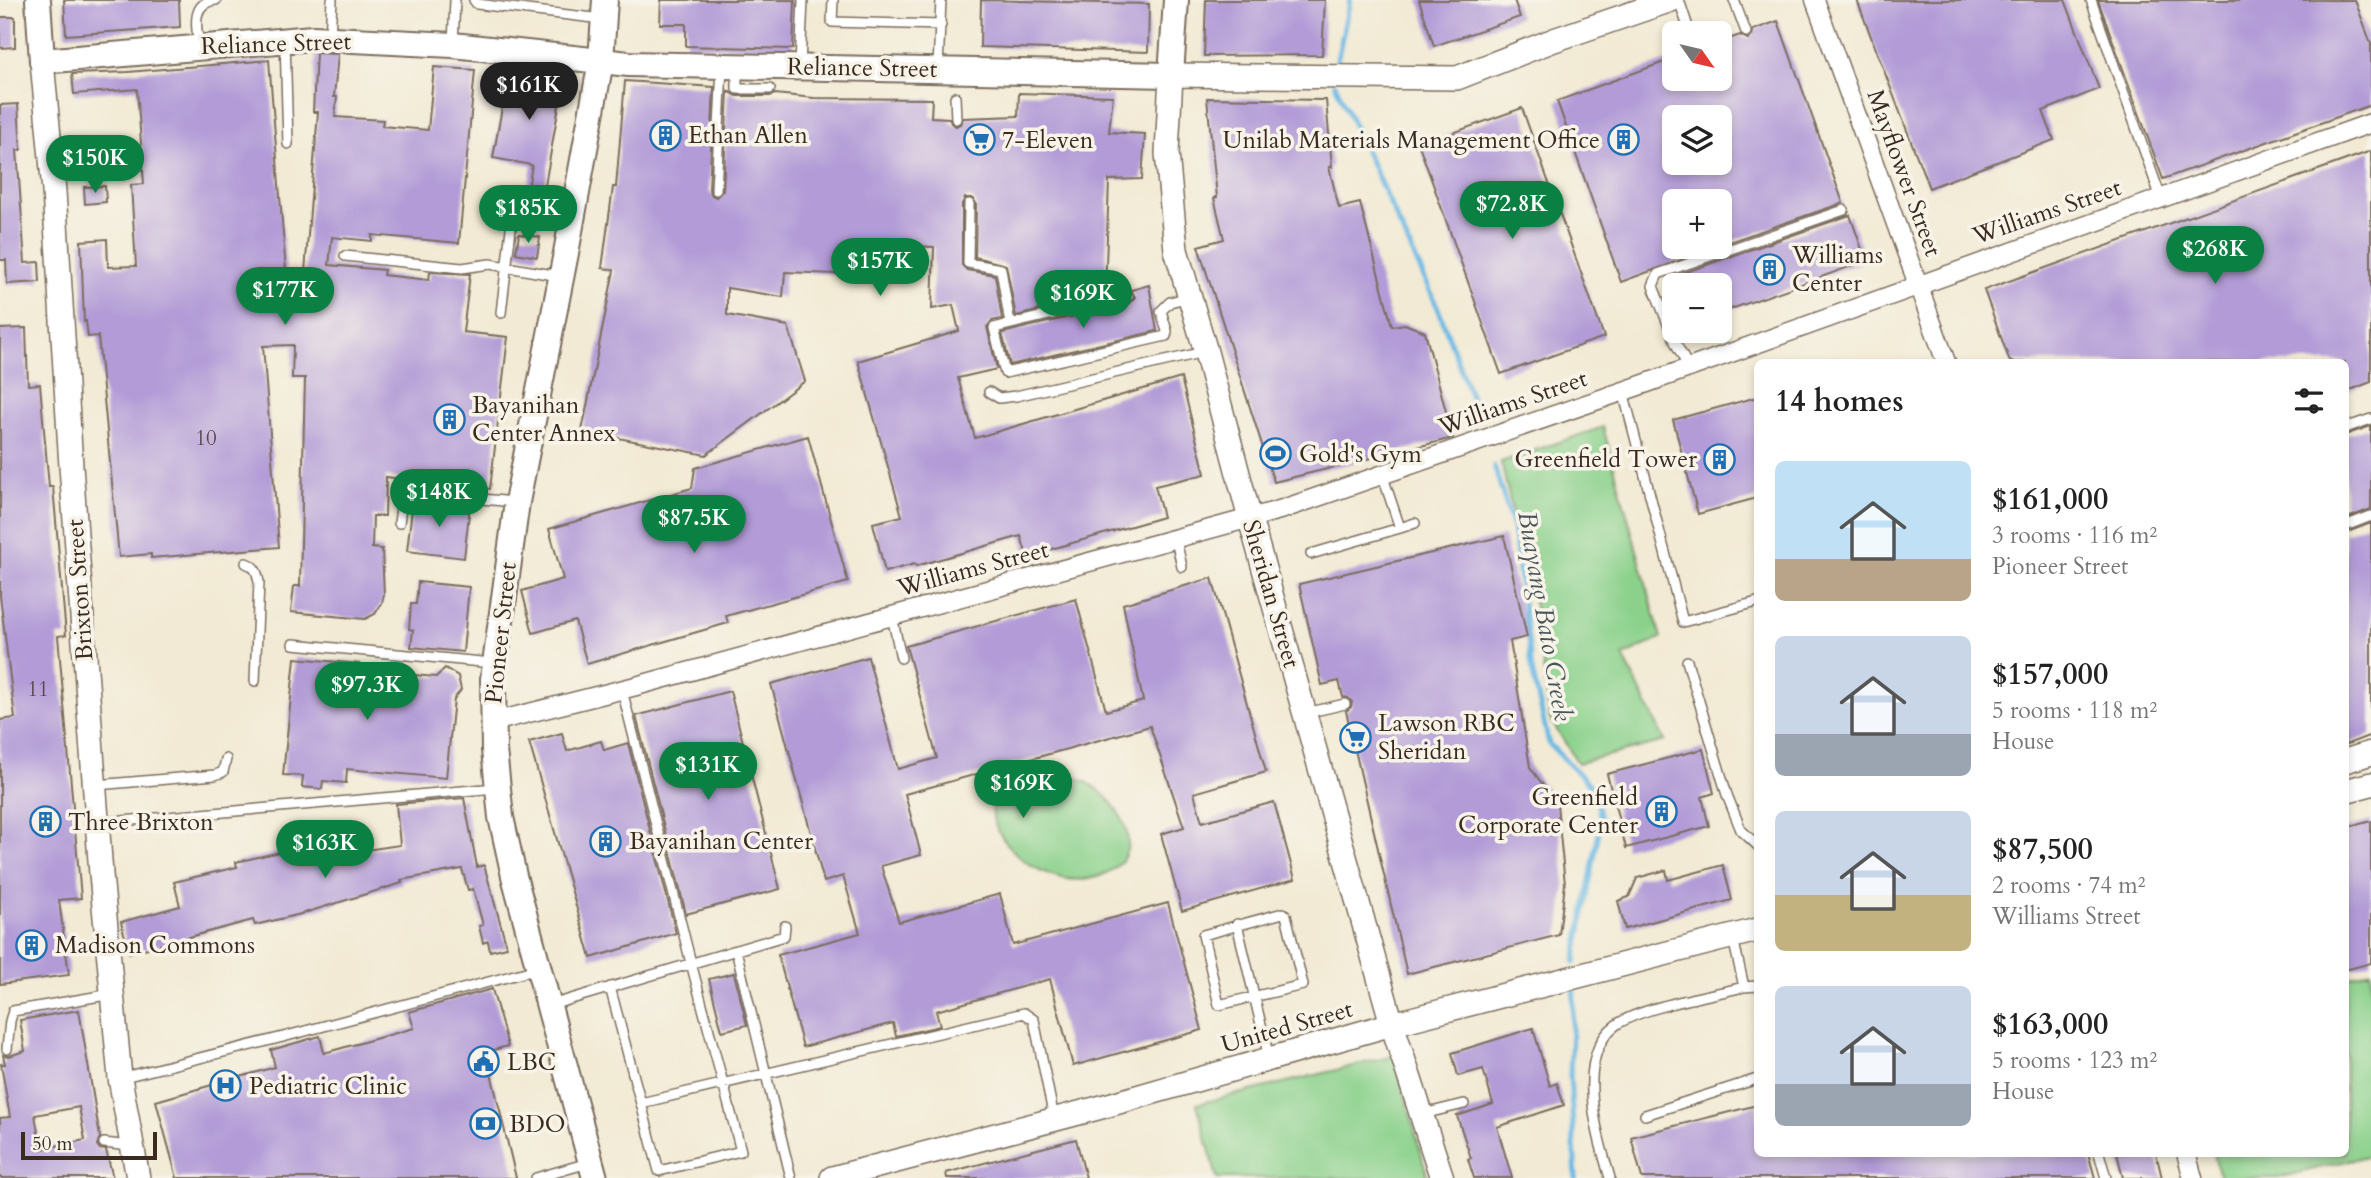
<!DOCTYPE html>
<html lang="en">
<head>
<meta charset="utf-8">
<style>
	:root { --surface:#fff; --page:#f2f2f2; --text:#222; --muted:#767676; --accent:#0b8043 }
	body { margin:0; font-family:Cardo,serif; background:var(--page); color:var(--text); height:100vh; display:flex; flex-direction:column; font-size:26px; white-space:nowrap }
	* { box-sizing:border-box; margin:0 }
	p { font-size:23px; color:var(--muted) }
	.icon { flex:none; width:38px; height:38px; fill:none; stroke:currentColor; stroke-width:2; stroke-linecap:round; stroke-linejoin:round }
	.map { position:relative; flex:1; overflow:hidden }
	.panel { position:absolute; left:1754px; top:359px; width:595px; height:798px; display:flex; flex-direction:column; background:var(--surface); border-radius:10px; box-shadow:0 4px 10px #0003 }
	.panel>* { flex:none }
	.needle { width:46px; rotate:124deg }
	.fabs { position:absolute; left:1662px; top:21px; display:grid; gap:14px }
	.fabs a { display:grid; place-items:center; width:70px; height:70px; border-radius:10px; background:var(--surface); box-shadow:0 4px 10px #0003; font-size:35px }
	.scale { position:absolute; left:21px; bottom:18px; width:136px; box-sizing:border-box; padding-left:7px; border:4px solid #3b2a1e; border-top:0; font-size:19px; line-height:24px; white-space:nowrap; color:#3b2a1e; -webkit-text-stroke:5px #f7f3e8; paint-order:stroke }
	.price { position:absolute; translate:-50% -60px; padding:0 16px; border-radius:24px; background:var(--accent); color:#fff; font-size:23px; line-height:46px; filter:drop-shadow(0 2px 4px #0008) }
	.price::after { content:''; position:absolute; left:50%; top:42px; width:21px; height:16px; margin-left:-10px; background:inherit; clip-path:polygon(0 0,100% 0,50% 100%) }
	.price.active { background:#222; color:#fff }
	ul { padding:0; list-style:none }
	li { display:flex; align-items:center; gap:21px; height:175px; padding:0 21px }
	li span { display:grid; place-items:center; flex:none; width:196px; height:140px; border-radius:10px; color:#555 }
	li>.icon { margin-inline-start:auto }
	span .icon { width:84px; height:84px; fill:#fffc; stroke-width:1 }
	li b { font-size:30px }
	h2 { display:flex; justify-content:space-between; align-items:center; height:84px; padding:0 21px; font-size:30px }
	.map>svg:first-child { display:block }
	.green { fill:#8bd18c; stroke:#637e55; stroke-width:2 }
	.lines { fill:none; stroke-linecap:round; stroke-linejoin:round }
	.stream { stroke:#6ab9e4; stroke-width:5 }
	.building { fill:#b29bd7; fill-rule:evenodd }
	.service-casing { stroke:#7b6d5e; stroke-width:12 }
	.minor-casing { stroke:#7b6d5e; stroke-width:21 }
	.tertiary-casing { stroke:#7b6d5e; stroke-width:26 }
	.secondary-casing { stroke:#7b6d5e; stroke-width:28 }
	.service { stroke:#fff; stroke-width:9 }
	.minor { stroke:#fff; stroke-width:18 }
	.tertiary { stroke:#fff; stroke-width:23 }
	.secondary { stroke:#fff; stroke-width:24 }
	.labels { text-anchor:middle; dominant-baseline:central; stroke-width:7; stroke-linejoin:round; paint-order:stroke }
	.number-label { font-size:21px; fill:#59464c }
	.street-label { font-size:24px; fill:#3b2a1e; stroke:#f7f3e8 }
	.poi-label { font-size:24px; fill:#3b2a1e; stroke:#f7f3e8; text-anchor:start }
	.water-label { font-size:26px; font-style:italic; fill:#495559; stroke:#f7f3e8 }
</style>
</head>
<body>
<div class="map">
<svg width="2371" height="1178" viewBox="0 0 2371 1178">
	<rect width="100%" height="100%" fill="#f7f3e8"/>
	<filter id="ink" filterUnits="userSpaceOnUse"><feTurbulence type="fractalNoise" baseFrequency=".0143" numOctaves="2"/><feDisplacementMap in="SourceGraphic" scale="14" xChannelSelector="R" yChannelSelector="G"/><feConvolveMatrix kernelMatrix="1 2 1 2 8 2 1 2 1" color-interpolation-filters="sRGB"/></filter>
	<filter id="wash" filterUnits="userSpaceOnUse"><feTurbulence type="fractalNoise" baseFrequency=".00686" numOctaves="4" result="noise"/><feDisplacementMap in="SourceGraphic" scale="28" xChannelSelector="R" yChannelSelector="G"/><feGaussianBlur stdDeviation="1.57" result="paint"/><feColorMatrix in="noise" values="0 0 0 0 0 0 0 0 0 0 0 0 0 0 0 0 0 1.4 0 .05"/><feComposite in="paint" operator="in"/></filter>
	<g filter="url(#wash)">
		<rect width="100%" height="100%" fill="#f2ead4"/>
		<path class="green" d="M1603,427L1661,638L1623,656L1665,741L1578,763L1550,719L1536,611L1501,462Z
			M1037,771C1054,772 1069,774 1084,781C1119,798 1153,854 1102,875C1033,904 934,791 1037,771Z
			M2371,971V1155L2278,1178H2220L2214,1153H2345V978Z
			M1394,1056L1428,1178H1217L1197,1104Z"/>
		<g class="lines">
			<path class="stream" d="M1336,65L1350,0
				M1335,84L1438,308L1476,411
				M1494,466L1513,527L1532,670L1549,744L1595,790L1601,820L1575,962
				M1574,991L1570,1074L1576,1178"/>
		</g>
		<g id="blocks">
			<path class="building" d="M64,0H179L180,27L66,35Z
				M661,0H795L793,49L686,46V24H660Z
				M981,0L1149,4L1148,52L980,47Z
				M1206,0H1325L1322,55L1204,56Z
				M1419,0H1514L1520,17L1434,46Z
				M1857,0H2065L2099,89L2043,111L2054,140L1929,188Z
				M2098,0H2355L2371,44V105L2163,179Z
				M0,17H15V47L0,48Z
				M1778,21L1843,203L1720,245V201H1675V247H1716L1621,282L1557,101L1675,58V79H1720V42L1740,35L1748,39L1752,36L1753,30ZM1675,117H1720V163H1675Z
				M316,53L338,54L334,97H337L335,117L383,120L382,126L428,130L434,67L475,70L459,243L372,235V241L332,237L329,265L384,270L383,275L429,280L430,272L470,274L463,332L508,337L490,489L472,487V491L415,486L416,481L386,477L385,516H373L372,548L382,549L384,595L382,603L375,614L365,619L291,612L294,586H300L305,378H292L293,345L263,346L279,547L151,558V554L119,557L98,336L88,337L86,321L84,322L81,241L107,239L108,267L136,266L131,185L144,184L137,89L74,94L72,74L128,72L269,60L289,308L302,309L318,112H313Z
				M509,68L564,77L544,191L528,188L532,165L493,158Z
				M625,81L714,87L709,190L712,195L716,197L723,190L728,91L737,96H770L775,94L814,98L932,99L931,117L949,118L951,123L956,126L960,124L963,118L1018,116L1019,93L1113,96L1109,132L1145,134L1142,179L1109,180L1105,294L1016,316L1006,265L975,257L976,203L972,198H965L962,204V265L967,270L995,275L1002,319L992,321L987,327L997,369L958,378L975,438L1181,378L1205,474L1155,486L1163,517L1027,556L1021,536L916,566L915,564L885,572L873,523L902,516L858,361L959,331L953,305L932,309L934,247L890,245L889,276L785,272L783,297L727,288V315L788,326L805,381L706,455L582,431L614,270L602,268L613,187H616Z
				M1207,98L1326,100L1332,167H1329L1339,208L1360,203L1392,326L1405,324L1425,332L1453,438L1274,482L1198,246L1224,239L1214,198L1217,197Z
				M18,104L21,150H17L25,263L39,262L40,282L7,284L6,260H0V105Z
				M1522,108L1604,337L1501,374L1419,145Z
				M2371,151V382L2345,392V362H2010L1984,290Z
				M105,186L106,202L85,204L84,187Z
				M1850,215L1866,261L1720,313V285H1675L1672,277Z
				M519,234L540,237L537,257L516,253Z
				M1149,285L1157,331L1010,365L1002,333L1130,303L1135,297L1131,290Z
				M26,328L28,385L40,384L49,487H53L66,635L58,636L81,898L59,900L69,975L0,984V720L15,718L0,596V329Z
				M1757,397V498L1698,514L1673,420Z
				M2371,426V509L2345,519V435Z
				M808,436L848,582L726,616L728,623L587,664L575,621L533,633L522,591L563,579L549,529L692,488L695,468Z
				M413,500L470,505L464,558L407,551Z
				M2371,523V735L2345,745V533Z
				M1504,536L1527,637L1510,641L1530,767L1557,804L1565,884L1559,935L1407,974L1346,711L1351,707L1352,702L1348,698L1343,697L1339,681L1322,685L1299,584Z
				M1212,578L1266,772L1194,793L1202,822L1274,802L1295,879L1182,911L1161,834L1184,827L1150,726L905,794L921,855L881,866L899,922L1000,894L1013,945L1168,903L1202,1030L1073,1066L1050,979L936,1011L940,1026L896,1036L893,1023L803,1047L778,955L860,933L843,876L824,882L771,684L868,657L898,769L937,758L906,646L1076,599L1106,711L1143,701L1123,604Z
				M418,582L469,587L463,652L411,647L413,630L409,629L411,604H416Z
				M295,658L360,664L359,670L436,677L445,668L458,676L461,690L454,699L446,778L347,769L346,783L323,781L322,789L302,787L303,776L283,775Z
				M730,691L780,889L686,914L636,716Z
				M562,733L567,751L601,741L604,750L628,743L676,933L591,958L529,742Z
				M1703,749L1714,793L1702,797L1709,826L1626,848L1607,774Z
				M464,798L477,867L484,865L507,947L490,951L488,941L483,943L479,926L483,925L473,889L468,890L462,869L401,880L402,883L301,914L255,925L253,920L129,953L121,922L180,906L174,882L237,867L236,862L293,849L338,845L339,854L400,845L396,804Z
				M2371,821V963L2345,970V828Z
				M1723,865L1732,900L1625,929L1618,901L1629,897L1637,878L1666,870L1668,880Z
				M734,973L747,1025L722,1031L709,979Z
				M492,989L508,1046L486,1052L516,1178H177L156,1101L275,1067L271,1050L320,1036L324,1053L414,1028L409,1012Z
				M79,1010L100,1137L97,1145L100,1149L106,1150L113,1178H0V1118L10,1117L1,1064H5L3,1055L9,1056L25,1051L20,1020ZM79,1107L85,1140L41,1149L35,1115Z
				M1533,1028L1550,1086L1557,1083L1564,1105L1497,1127L1512,1178H1474L1468,1159L1471,1158L1457,1116L1493,1104L1483,1069L1458,1076L1452,1053Z
				M1757,1105V1153H2088L2095,1178H1642L1631,1137Z
				M1076,1139L1086,1178H947L946,1173Z
				M2117,1153H2156L2162,1178H2123Z"/>
		</g>
	</g>
	<g filter="url(#ink)">
		<use href="#blocks" fill-opacity="0" stroke="#7b6d5e" stroke-width="2"/>
		<g class="lines">
			<defs>
				<path id="service" d="M474,0L477,4L602,19
					M833,0L832,22L941,25
					M1679,0L1690,33
					M1734,0L1746,32
					M2091,0L2161,198
					M330,37L332,0
					M285,40L288,144
					M453,44L455,0
					M199,45C196,27 191,2 216,0
					M800,65L803,0
					M737,68V89H770
					M938,68L941,0
					M955,97L956,119
					M716,190L722,66
					M969,204L968,263L1001,269L1010,324
					M345,256L462,268L490,264L559,276
					M1128,296L994,328L1005,373L1166,336L1167,331L1161,311L1170,302L1189,297
					M501,313L512,220
					M1689,368L1676,344L1653,286L1658,274L1844,210
					M1623,391L1683,622L1757,602
					M989,392L999,398L1016,396L1204,352
					M2345,428L2371,419
					M1382,474L1400,528L1415,523
					M399,523L403,492L515,502
					M2345,526L2371,516
					M1176,540L1182,567
					M1311,554L1400,528
					M246,563C256,567 257,572 259,582L255,681
					M892,616L901,658
					M293,644L492,663
					M1687,661L1727,795L1741,830L1757,845
					M1306,713L1345,704
					M96,785L215,775L223,772L226,759
					M99,823L496,788
					M1283,913L1286,915L1303,985L1219,1005L1203,935Z
					M1237,924L1269,1058
					M1733,938L1744,987
					M736,950L791,1178
					M610,987L659,1171L741,1151L691,963L622,690
					M551,1005L784,936L785,926
					M7,1049L10,1021L13,1011L112,994
					M120,1078L283,1037L537,969
					M641,1103L1024,1013L1034,1020L1054,1118
					M1423,1114L1464,1104
					M1645,1115L1757,1079
					M104,1143L129,1146
					M2099,1153L2106,1178
					M536,1178L588,1163
					M1610,1178C1598,1137 1573,1057 1616,1025C1641,1007 1712,995 1744,987L1757,986"/>
				<path id="minor" d="M1815,0L1946,362
					M493,722L636,686L1283,509L1647,383L2371,123
					M2186,1153L2193,1178"/>
				<path id="tertiary" d="M42,61L54,191L71,466L101,874L120,1078L138,1178
					M2345,761L2371,753
					M2345,791L2371,784
					M832,1178L1098,1108L1392,1024L1757,930
					M1442,1178L1392,1024L1250,519L1206,352L1176,250L1167,153L1171,75L1457,78L1554,40L1671,0"/>
				<path id="secondary" d="M38,0L42,61L313,38L453,45L629,64L1171,75L1176,0
					M595,1178L514,876L501,817L494,750L493,679L517,502L566,253L601,61L605,0"/>
			</defs>
			<use href="#service" class="service-casing"/>
			<use href="#minor" class="minor-casing"/>
			<use href="#tertiary" class="tertiary-casing"/>
			<use href="#secondary" class="secondary-casing"/>
			<use href="#service" class="service"/>
			<use href="#minor" class="minor"/>
			<use href="#tertiary" class="tertiary"/>
			<use href="#secondary" class="secondary"/>
		</g>
	</g>
	<defs>
		<symbol id="building-ring" viewBox="-11 -11 22 22"><circle r="9.5" fill="#f7f3e8" stroke="#1f6fb2" stroke-width="1.5"/><path d="M-4-6H4V6H1V3H-1V6H-4ZM-2.5-4.3h1.7v1.8h-1.7ZM.8-4.3h1.7v1.8H.8ZM-2.5-1h1.7V.8h-1.7ZM.8-1h1.7V.8H.8Z" fill="#1f6fb2"/></symbol>
		<symbol id="supermarket-ring" viewBox="-11 -11 22 22"><circle r="9.5" fill="#f7f3e8" stroke="#1f6fb2" stroke-width="1.5"/><path d="M-6-5.5h2.5l.6 2H6L4.5 2H-2.5L-4.4-4H-6ZM-1.5 3.2a1.3 1.3 0 1 0 .1 0ZM3 3.2a1.3 1.3 0 1 0 .1 0Z" fill="#1f6fb2"/></symbol>
		<symbol id="stadium-ring" viewBox="-11 -11 22 22"><circle r="9.5" fill="#f7f3e8" stroke="#1f6fb2" stroke-width="1.5"/><path d="M0-5a6.5 5 0 1 0 0 10a6.5 5 0 1 0 0-10ZM-3.5-1.8h7v3.6h-7Z" fill="#1f6fb2"/></symbol>
		<symbol id="civic-ring" viewBox="-11 -11 22 22"><circle r="9.5" fill="#f7f3e8" stroke="#1f6fb2" stroke-width="1.5"/><path d="M-.6-6.5H3V-4.5H.6V-3L4-1V1h2V6H-6V1h2V-1L-.6-3ZM-1.2 2.5V6h2.4V2.5Z" fill="#1f6fb2"/></symbol>
		<symbol id="hospital-ring" viewBox="-11 -11 22 22"><circle r="9.5" fill="#f7f3e8" stroke="#1f6fb2" stroke-width="1.5"/><path d="M-5-5h3v3.5h4V-5h3V5h-3V1.5h-4V5h-3Z" fill="#1f6fb2"/></symbol>
		<symbol id="bank-ring" viewBox="-11 -11 22 22"><circle r="9.5" fill="#f7f3e8" stroke="#1f6fb2" stroke-width="1.5"/><path d="M-6-4H6V4H-6ZM0-2.3a2.3 2.3 0 1 0 0 4.6a2.3 2.3 0 1 0 0-4.6Z" fill="#1f6fb2"/></symbol>
	</defs>
	<g fill-rule="evenodd">
		<use href="#building-ring" x="648" y="118" width="35" height="35"/>
		<use href="#supermarket-ring" x="962" y="122" width="35" height="35"/>
		<use href="#building-ring" x="1606" y="122" width="35" height="35"/>
		<use href="#building-ring" x="1752" y="252" width="35" height="35"/>
		<use href="#building-ring" x="432" y="402" width="35" height="35"/>
		<use href="#stadium-ring" x="1258" y="436" width="35" height="35"/>
		<use href="#building-ring" x="1702" y="442" width="35" height="35"/>
		<use href="#supermarket-ring" x="1338" y="720" width="35" height="35"/>
		<use href="#building-ring" x="1644" y="794" width="35" height="35"/>
		<use href="#building-ring" x="28" y="804" width="35" height="35"/>
		<use href="#building-ring" x="588" y="824" width="35" height="35"/>
		<use href="#building-ring" x="14" y="928" width="35" height="35"/>
		<use href="#civic-ring" x="466" y="1044" width="35" height="35"/>
		<use href="#hospital-ring" x="208" y="1068" width="35" height="35"/>
		<use href="#bank-ring" x="468" y="1106" width="35" height="35"/>
	</g>
	<g class="labels">
		<g class="number-label">
			<text x="206" y="438">10</text>
			<text x="38" y="689">11</text>
		</g>
		<g class="street-label">
			<text transform="translate(276 44) rotate(-2)">Reliance Street</text>
			<text transform="translate(862 68) rotate(1)">Reliance Street</text>
			<text transform="translate(1904 173) rotate(70)">Mayflower Street</text>
			<text transform="translate(2047 212) rotate(-19)">Williams Street</text>
			<text transform="translate(1513 403) rotate(-19)">Williams Street</text>
			<text transform="translate(973 569) rotate(-15)">Williams Street</text>
			<text transform="translate(80 590) rotate(-94)">Brixton Street</text>
			<text transform="translate(1271 594) rotate(74)">Sheridan Street</text>
			<text transform="translate(501 633) rotate(-84)">Pioneer Street</text>
			<text transform="translate(1287 1027) rotate(-16)">United Street</text>
		</g>
		<g class="poi-label">
			<text x="688" y="135">Ethan Allen</text>
			<text x="1002" y="140">7-Eleven</text>
			<text x="1600" y="140" text-anchor="end">Unilab Materials Management Office</text>
			<text x="1792" y="255">Williams<tspan x="1792" dy="28">Center</tspan></text>
			<text x="472" y="405">Bayanihan<tspan x="472" dy="28">Center Annex</tspan></text>
			<text x="1299" y="454">Gold's Gym</text>
			<text x="1697" y="459" text-anchor="end">Greenfield Tower</text>
			<text x="1378" y="723">Lawson RBC<tspan x="1378" dy="28">Sheridan</tspan></text>
			<text x="1638" y="797" text-anchor="end">Greenfield<tspan x="1638" dy="28">Corporate Center</tspan></text>
			<text x="68" y="822">Three Brixton</text>
			<text x="629" y="841">Bayanihan Center</text>
			<text x="55" y="945">Madison Commons</text>
			<text x="507" y="1062">LBC</text>
			<text x="249" y="1086">Pediatric Clinic</text>
			<text x="509" y="1124">BDO</text>
		</g>
		<g class="water-label">
			<text transform="translate(1545 616) rotate(80)">Buayang Bato Creek</text>
		</g>
	</g>
</svg>
<div class="fabs">
<a><svg class="needle" viewBox="-14 -14 28 28"><path d="M0-13l5 13h-10z" fill="#e53935"/><path d="M0 13l5-13h-10z" fill="#767676"/></svg></a>
<a><svg class="icon" aria-label="layers" viewBox="0 0 24 24"><path d="M12 4l9 5-9 5-9-5zM3 14l9 5 9-5"/></svg></a>
<a>+</a>
<a>−</a>
</div>
<div class="scale">50 m</div>
<b class="price active" style="left:529px;top:122px">$161K</b>
<b class="price" style="left:95px;top:195px">$150K</b>
<b class="price" style="left:1512px;top:241px">$72.8K</b>
<b class="price" style="left:528px;top:245px">$185K</b>
<b class="price" style="left:2215px;top:286px">$268K</b>
<b class="price" style="left:880px;top:298px">$157K</b>
<b class="price" style="left:285px;top:327px">$177K</b>
<b class="price" style="left:1083px;top:330px">$169K</b>
<b class="price" style="left:439px;top:529px">$148K</b>
<b class="price" style="left:694px;top:555px">$87.5K</b>
<b class="price" style="left:367px;top:722px">$97.3K</b>
<b class="price" style="left:708px;top:802px">$131K</b>
<b class="price" style="left:1023px;top:820px">$169K</b>
<b class="price" style="left:325px;top:880px">$163K</b>
<section class="panel">
<h2>14 homes<svg class="icon" aria-label="filters" viewBox="0 0 24 24"><path d="M4 7h16M4 17h16"/><circle cx="9" cy="7" r="2"/><circle cx="15" cy="17" r="2"/></svg></h2>
<ul>
<li><span style="background:linear-gradient(#bfe0f5 70%,#b9a48a 0)"><svg class="icon" aria-label="home" viewBox="0 0 24 24"><path d="M3 11l9-7 9 7M6 9v11h12V9"/></svg></span><div><b>$161,000</b><p>3 rooms · 116 m²</p><p>Pioneer Street</p></div></li>
<li><span style="background:linear-gradient(#c9d6e8 70%,#9aa5b1 0)"><svg class="icon" aria-label="home" viewBox="0 0 24 24"><path d="M3 11l9-7 9 7M6 9v11h12V9"/></svg></span><div><b>$157,000</b><p>5 rooms · 118 m²</p><p>House</p></div></li>
<li><span style="background:linear-gradient(#c9d6e8 60%,#c2b280 0)"><svg class="icon" aria-label="home" viewBox="0 0 24 24"><path d="M3 11l9-7 9 7M6 9v11h12V9"/></svg></span><div><b>$87,500</b><p>2 rooms · 74 m²</p><p>Williams Street</p></div></li>
<li><span style="background:linear-gradient(#c9d6e8 70%,#9aa5b1 0)"><svg class="icon" aria-label="home" viewBox="0 0 24 24"><path d="M3 11l9-7 9 7M6 9v11h12V9"/></svg></span><div><b>$163,000</b><p>5 rooms · 123 m²</p><p>House</p></div></li>
</ul>
</section>
</div>
</body>
</html>
